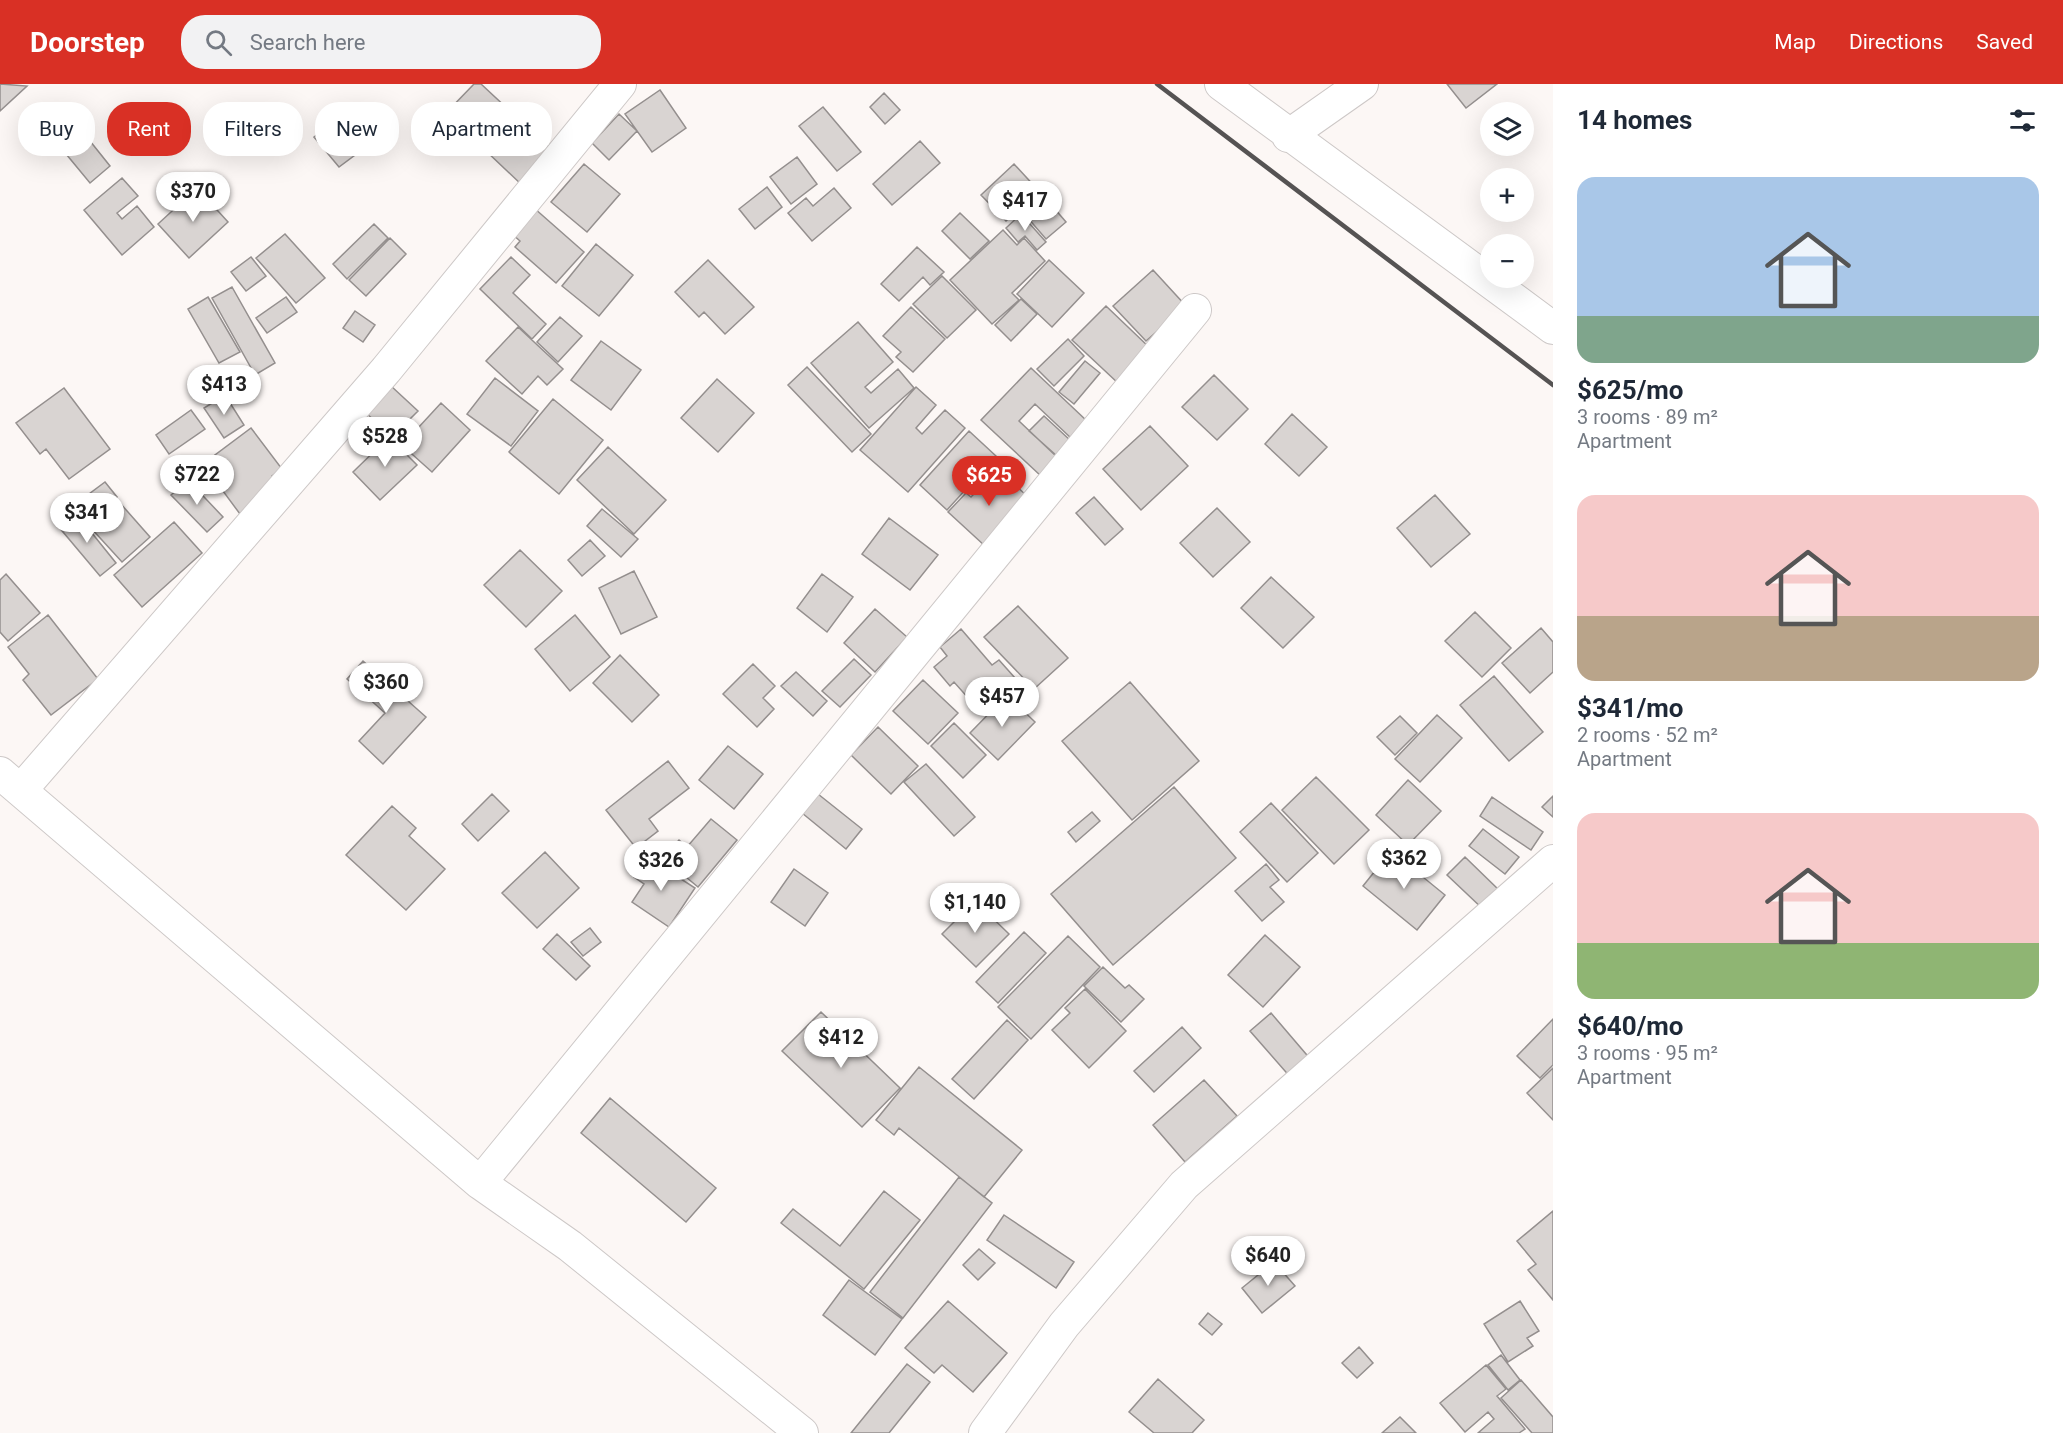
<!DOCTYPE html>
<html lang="en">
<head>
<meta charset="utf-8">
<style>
	:root { --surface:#fff; --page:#f2f2f3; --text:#1f2937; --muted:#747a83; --accent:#d93025 }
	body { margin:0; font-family:Roboto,sans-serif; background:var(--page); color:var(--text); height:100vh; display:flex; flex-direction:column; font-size:22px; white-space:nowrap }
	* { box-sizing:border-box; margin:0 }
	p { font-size:20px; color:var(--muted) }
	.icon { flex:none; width:33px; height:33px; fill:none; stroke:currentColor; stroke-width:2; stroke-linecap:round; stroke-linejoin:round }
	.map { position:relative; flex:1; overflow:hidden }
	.panel { display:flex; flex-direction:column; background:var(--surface); width:510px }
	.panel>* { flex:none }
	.banner { position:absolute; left:18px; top:18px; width:570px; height:54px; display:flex; gap:12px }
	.tools { position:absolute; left:1480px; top:18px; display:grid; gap:12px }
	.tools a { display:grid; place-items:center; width:54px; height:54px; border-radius:50%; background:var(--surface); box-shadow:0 6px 24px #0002; font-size:30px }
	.price { position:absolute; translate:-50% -51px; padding:0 14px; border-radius:21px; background:#fff; color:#222; font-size:20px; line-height:39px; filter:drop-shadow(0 2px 3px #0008) }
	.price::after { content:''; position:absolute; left:50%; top:36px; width:18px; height:14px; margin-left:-9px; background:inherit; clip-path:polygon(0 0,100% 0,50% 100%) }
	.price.active { background:var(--accent); color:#fff }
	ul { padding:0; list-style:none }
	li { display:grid; align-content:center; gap:12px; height:318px; padding:0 24px }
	li span { display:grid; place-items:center; height:186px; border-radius:18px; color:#555 }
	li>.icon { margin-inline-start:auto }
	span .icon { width:108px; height:108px; fill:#fffc; stroke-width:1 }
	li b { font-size:26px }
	h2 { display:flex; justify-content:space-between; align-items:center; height:72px; padding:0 24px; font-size:26px }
	.pill { padding:0 21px; border-radius:24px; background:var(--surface); box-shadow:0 6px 24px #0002; font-size:21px; line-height:54px }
	.pill.active { background:var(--accent); color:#fff }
	header { display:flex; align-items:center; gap:36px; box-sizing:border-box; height:84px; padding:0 30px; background:var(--accent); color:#fff }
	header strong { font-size:28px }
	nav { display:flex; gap:33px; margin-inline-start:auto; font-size:21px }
	.search { width:420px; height:54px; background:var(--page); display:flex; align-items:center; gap:15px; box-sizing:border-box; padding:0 21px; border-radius:24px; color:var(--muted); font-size:22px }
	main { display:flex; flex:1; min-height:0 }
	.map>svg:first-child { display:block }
	.building { fill:#d9d4d2; stroke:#948f8e; stroke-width:1.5 }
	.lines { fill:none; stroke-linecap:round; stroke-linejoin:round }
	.minor-casing { stroke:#cdc8c7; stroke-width:34 }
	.minor { stroke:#fff; stroke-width:32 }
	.rail { stroke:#555353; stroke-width:4.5 }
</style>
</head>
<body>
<header>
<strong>Doorstep</strong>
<div class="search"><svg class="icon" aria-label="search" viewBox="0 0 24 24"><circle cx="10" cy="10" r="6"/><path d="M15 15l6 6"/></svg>Search here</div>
<nav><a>Map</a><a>Directions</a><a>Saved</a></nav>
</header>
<main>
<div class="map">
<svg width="1553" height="1349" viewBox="0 0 1553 1349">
	<rect width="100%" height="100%" fill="#fcf7f5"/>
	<path class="building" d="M0,0L27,2L0,27Z
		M474,0H481L554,68L523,102L446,29Z
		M1447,0H1497L1466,24Z
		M660,6L686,44L652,68L625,30Z
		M884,9L900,26L885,40L870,23Z
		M823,23L861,68L837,87L799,42Z
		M619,30L637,47L609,76L592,59Z
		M334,37L359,68L339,83L314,53Z
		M78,42L110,82L90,99L57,59Z
		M920,57L940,79L892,121L873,100Z
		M797,73L817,100L791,120L770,93Z
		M584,80L620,110L587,148L551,118Z
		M1014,80L1038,106L1006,137L981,111Z
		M122,94L138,112L117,129L122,135L137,122L154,143L122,171L84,126Z
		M767,103L782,123L755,145L739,125Z
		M197,104L228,138L189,174L158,140Z
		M834,104L851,124L812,157L788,129L806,114L813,122Z
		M1041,109L1066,138L1046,155L1021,126Z
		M534,124L584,168L556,199L515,163L520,157L511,149Z
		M960,129L989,157L970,175L942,147Z
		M1021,130L1046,158L1037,166L1025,152L1018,158L1006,144Z
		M374,140L388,154L347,195L333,180Z
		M1003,146L1017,161L1024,154L1045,177L1012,209L1019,216L992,240L950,196Z
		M285,150L325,194L296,219L256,174Z
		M390,154L406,170L366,212L349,196Z
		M596,160L633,191L599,232L562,202Z
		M917,163L944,188L930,201L923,193L899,217L881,200Z
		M251,173L266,192L246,207L231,188Z
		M511,173L530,191L513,209L546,240L532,255L480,205Z
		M708,176L754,223L725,250L704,228L699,233L675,208Z
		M1049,176L1084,209L1052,243L1017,210Z
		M1153,186L1186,222L1146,257L1113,222Z
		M942,192L976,226L947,254L913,220Z
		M232,203L275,279L255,291L212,214Z
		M208,213L240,268L219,279L188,225Z
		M286,213L297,228L267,249L256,234Z
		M1021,215L1037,230L1011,257L995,241Z
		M1106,222L1151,265L1119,300L1072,256Z
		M911,223L945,255L913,288L896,273L901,268L883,252Z
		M355,227L375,241L363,258L343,244Z
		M560,233L582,252L558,278L537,258Z
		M858,238L893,278L865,303L871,309L898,285L914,304L869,344L811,279Z
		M518,243L563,285L547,301L538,292L522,310L486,277Z
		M1068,255L1084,272L1054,302L1037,285Z
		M601,257L641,286L611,326L571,296Z
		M1085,277L1100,289L1074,320L1059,308Z
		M807,283L871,350L852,368L788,301Z
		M1031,284L1088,338L1072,355L1035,320L1019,337L1058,374L1041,392L981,336Z
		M1214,291L1248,325L1217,356L1182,323Z
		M495,294L538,327L511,362L467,330Z
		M717,295L754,329L718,368L681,334Z
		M391,302L418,327L409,336L418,344L441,319L470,346L432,388L366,329Z
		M916,303L936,321L916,344L922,350L945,326L965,344L908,408L860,366Z
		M64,304L110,365L69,395L46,365L40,370L16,339Z
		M225,311L244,341L224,354L204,324Z
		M553,315L603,356L559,410L509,368Z
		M191,326L205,345L169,370L156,351Z
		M1292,330L1327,363L1299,392L1265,360Z
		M1044,332L1071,357L1057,372L1029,347Z
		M1150,342L1188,382L1141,426L1103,385Z
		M251,344L282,385L272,392L279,402L240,430L203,380Z
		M969,347L996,372L947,426L920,401Z
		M389,353L417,381L380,416L353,388Z
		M608,363L666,416L634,450L577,396Z
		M998,385L1029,414L985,462L948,428L966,409L971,413Z
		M188,396L223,433L207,448L171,411Z
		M105,398L117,413L85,438L73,422Z
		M1435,411L1470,450L1431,483L1397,444Z
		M1094,413L1123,445L1105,461L1076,429Z
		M120,419L150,453L122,478L91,444Z
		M1217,424L1250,458L1213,493L1180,459Z
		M602,425L638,455L621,473L587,442Z
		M75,428L116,479L100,492L58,442Z
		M889,434L938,471L910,506L862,470Z
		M174,438L202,469L142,523L114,491Z
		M590,456L605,472L582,492L568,476Z
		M520,466L562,507L526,543L484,501Z
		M634,487L657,533L621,550L599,504Z
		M6,490L40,529L8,557L0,548V496Z
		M822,490L853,513L827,548L797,524Z
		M1271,493L1314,533L1283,564L1241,524Z
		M1018,522L1068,574L1034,605L984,553Z
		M875,525L907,553L875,588L844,559Z
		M1475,528L1511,564L1482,593L1445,557Z
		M48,531L98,595L51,631L23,596L29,590L8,563Z
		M575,531L610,573L570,607L535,565Z
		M1541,544L1553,558V588L1530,609L1502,579Z
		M961,545L992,581L999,576L1015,594L978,625L954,598L950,602L934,583L947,572L940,563Z
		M620,571L659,611L632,638L593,599Z
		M854,575L871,591L840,623L822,607Z
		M363,577L426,633L383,680L359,657L385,629L347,595Z
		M753,580L775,602L763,614L774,625L757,643L723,610Z
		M796,588L827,617L813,632L781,602Z
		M1494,592L1543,648L1509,677L1460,621Z
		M923,596L958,629L928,660L893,627Z
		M1130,598L1199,677L1132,736L1062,657Z
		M1007,611L1035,638L998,676L970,649Z
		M1437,631L1462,654L1420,698L1395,675Z
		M1400,632L1417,649L1395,671L1377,653Z
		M954,639L986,671L963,694L931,662Z
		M878,643L918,682L891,710L851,671Z
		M728,662L763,690L734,725L699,696Z
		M668,677L689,704L649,735L658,747L636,764L606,726Z
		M926,680L975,733L954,752L904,698Z
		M1316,693L1369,746L1334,780L1282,726Z
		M1408,696L1441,727L1408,761L1376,731Z
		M1174,703L1236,774L1113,881L1051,810Z
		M492,710L509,727L478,757L462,740Z
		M818,710L862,745L846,765L802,729Z
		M1553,712V733L1542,723Z
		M1492,713L1543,748L1531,766L1480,732Z
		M1271,719L1318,769L1287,798L1240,748Z
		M392,722L416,744L409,752L445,785L406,826L346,771Z
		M1092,728L1100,737L1076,758L1068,748Z
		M711,735L737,756L698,803L663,774L679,756L687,763Z
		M1483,745L1519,773L1505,790L1469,762Z
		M1391,767L1445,811L1417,846L1363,802Z
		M545,768L579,804L537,844L502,809Z
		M647,773L695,804L669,843L632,818L644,800L634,793Z
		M1465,773L1502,809L1484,826L1447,791Z
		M1266,780L1279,796L1270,803L1284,818L1262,837L1235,807Z
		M794,785L828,809L805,842L771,818Z
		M975,817L1009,850L976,883L942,850Z
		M590,844L601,858L583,872L571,858Z
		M1024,848L1046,869L998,919L976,898Z
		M557,850L590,882L576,896L543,865Z
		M1265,851L1300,883L1263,923L1228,891Z
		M1068,852L1100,883L1031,955L998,923Z
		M1103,883L1125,904L1129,901L1144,915L1121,938L1084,902Z
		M1085,905L1126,947L1089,984L1052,946L1070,929L1065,924Z
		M821,928L900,1004L862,1043L782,967Z
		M1271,929L1312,977L1292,995L1250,947Z
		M1553,935V981L1540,994L1517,972Z
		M1007,936L1028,956L974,1015L952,995Z
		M1182,943L1201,964L1154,1008L1134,987Z
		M919,983L1022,1066L984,1113L899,1044L894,1051L876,1036Z
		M1553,984V1036L1527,1009Z
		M1204,996L1237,1032L1185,1078L1153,1041Z
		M610,1014L716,1104L686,1138L581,1049Z
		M959,1093L992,1119L903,1234L870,1208Z
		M884,1107L920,1136L864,1205L781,1139L793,1125L840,1162Z
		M1553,1127V1216L1528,1186L1536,1180L1517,1157Z
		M1004,1131L1074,1178L1056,1204L987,1156Z
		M979,1165L995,1179L978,1196L963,1181Z
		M1274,1178L1295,1202L1262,1229L1242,1204Z
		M849,1196L902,1235L875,1271L823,1231Z
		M948,1217L1007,1269L973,1308L942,1281L934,1289L905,1264Z
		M1520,1217L1539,1247L1527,1254L1533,1262L1508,1278L1484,1240Z
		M1208,1229L1222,1240L1212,1251L1199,1240Z
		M1359,1263L1373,1279L1357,1294L1342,1279Z
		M1501,1271L1520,1296L1508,1306L1488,1281Z
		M907,1280L930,1298L889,1349H851Z
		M1486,1281L1506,1305L1497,1312L1525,1345L1519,1349H1478L1494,1335L1488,1328L1465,1348L1440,1319Z
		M1158,1295L1204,1336L1192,1349H1154L1129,1328Z
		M1521,1296L1553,1333V1349H1532L1501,1314Z
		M1400,1333L1416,1349H1382Z"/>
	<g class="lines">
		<defs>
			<path id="minor" d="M1221,0L1553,244
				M1288,52L1362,0
				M0,689L480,1099L570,1162L802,1349
				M21,706L386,286L620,0
				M480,1099L1195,226
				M985,1349L1064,1241L1184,1101L1553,777"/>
		</defs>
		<use href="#minor" class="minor-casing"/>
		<use href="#minor" class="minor"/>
		<path class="rail" d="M1157,0L1553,301"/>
	</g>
</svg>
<div class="tools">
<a><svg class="icon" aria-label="layers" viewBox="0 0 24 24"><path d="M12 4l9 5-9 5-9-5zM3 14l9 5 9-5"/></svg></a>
<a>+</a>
<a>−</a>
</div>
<b class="price" style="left:193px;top:139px">$370</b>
<b class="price" style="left:1025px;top:148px">$417</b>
<b class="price" style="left:224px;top:332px">$413</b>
<b class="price" style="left:385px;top:384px">$528</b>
<b class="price" style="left:197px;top:422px">$722</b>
<b class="price active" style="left:989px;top:423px">$625</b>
<b class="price" style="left:87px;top:460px">$341</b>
<b class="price" style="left:386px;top:630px">$360</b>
<b class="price" style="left:1002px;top:644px">$457</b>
<b class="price" style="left:1404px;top:806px">$362</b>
<b class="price" style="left:661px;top:808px">$326</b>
<b class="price" style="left:975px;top:850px">$1,140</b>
<b class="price" style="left:841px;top:985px">$412</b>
<b class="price" style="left:1268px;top:1203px">$640</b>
<div class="banner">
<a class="pill">Buy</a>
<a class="pill active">Rent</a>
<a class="pill">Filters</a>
<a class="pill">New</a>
<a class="pill">Apartment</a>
</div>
</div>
<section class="panel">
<h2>14 homes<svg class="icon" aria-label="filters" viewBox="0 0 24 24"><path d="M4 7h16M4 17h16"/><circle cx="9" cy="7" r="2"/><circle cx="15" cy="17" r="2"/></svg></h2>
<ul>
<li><span style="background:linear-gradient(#a9c7e8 75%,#7fa58c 0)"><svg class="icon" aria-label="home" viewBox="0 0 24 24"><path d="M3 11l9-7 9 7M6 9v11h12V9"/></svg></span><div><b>$625/mo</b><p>3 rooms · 89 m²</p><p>Apartment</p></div></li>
<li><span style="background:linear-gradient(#f6c9c9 65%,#b9a48a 0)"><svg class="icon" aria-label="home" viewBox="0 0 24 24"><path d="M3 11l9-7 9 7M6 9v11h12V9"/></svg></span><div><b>$341/mo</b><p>2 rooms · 52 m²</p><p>Apartment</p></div></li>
<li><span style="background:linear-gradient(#f6c9c9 70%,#8fb573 0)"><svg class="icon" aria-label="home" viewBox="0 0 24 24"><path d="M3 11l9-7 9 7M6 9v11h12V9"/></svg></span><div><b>$640/mo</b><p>3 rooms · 95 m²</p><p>Apartment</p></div></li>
</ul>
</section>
</main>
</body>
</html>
